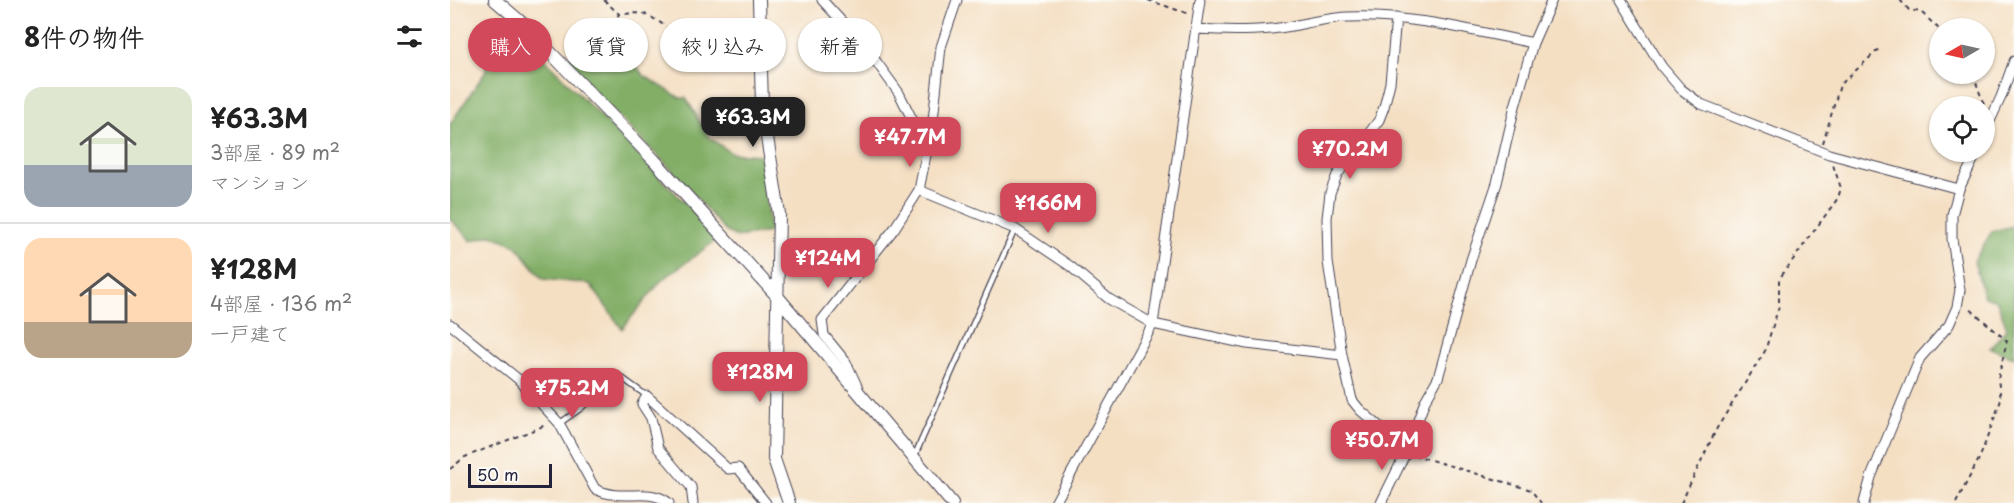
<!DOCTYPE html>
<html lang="ja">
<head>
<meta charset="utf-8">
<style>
	:root { --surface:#fff; --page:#f6f6f6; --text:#222; --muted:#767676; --line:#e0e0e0; --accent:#d1495b }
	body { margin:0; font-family:"Playpen Sans","Klee One",sans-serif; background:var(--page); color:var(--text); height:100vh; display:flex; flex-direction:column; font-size:22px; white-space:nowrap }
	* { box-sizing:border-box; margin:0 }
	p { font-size:20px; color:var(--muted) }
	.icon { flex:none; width:33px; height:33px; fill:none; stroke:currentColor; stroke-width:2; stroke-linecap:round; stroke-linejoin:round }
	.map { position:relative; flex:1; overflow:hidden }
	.side { display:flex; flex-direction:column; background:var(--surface); width:450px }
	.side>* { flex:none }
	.guide { position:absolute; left:18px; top:18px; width:570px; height:54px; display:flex; gap:12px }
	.needle { width:39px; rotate:261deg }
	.tools { position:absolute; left:1479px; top:18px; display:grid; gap:12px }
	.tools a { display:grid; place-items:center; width:66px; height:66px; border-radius:50%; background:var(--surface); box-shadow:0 2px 4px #0004; font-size:30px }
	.scale { position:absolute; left:18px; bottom:15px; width:84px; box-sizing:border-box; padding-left:6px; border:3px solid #22223b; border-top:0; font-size:16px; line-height:21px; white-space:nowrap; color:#22223b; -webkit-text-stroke:4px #fdfcf7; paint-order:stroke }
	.price { position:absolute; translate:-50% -51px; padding:0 14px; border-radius:12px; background:var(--accent); color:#fff; font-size:20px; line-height:39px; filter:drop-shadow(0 2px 3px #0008) }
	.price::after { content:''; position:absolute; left:50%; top:36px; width:18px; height:14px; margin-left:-9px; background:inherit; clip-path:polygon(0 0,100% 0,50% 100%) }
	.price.active { background:#222; color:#fff }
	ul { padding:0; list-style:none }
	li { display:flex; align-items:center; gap:18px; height:150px; padding:0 24px }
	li+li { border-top:2px solid var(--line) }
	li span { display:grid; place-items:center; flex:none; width:168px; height:120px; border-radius:18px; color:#555 }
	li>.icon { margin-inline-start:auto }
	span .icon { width:72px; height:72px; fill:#fffc; stroke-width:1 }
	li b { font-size:26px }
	h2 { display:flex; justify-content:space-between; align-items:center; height:72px; padding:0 24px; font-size:26px }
	.chip { padding:0 21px; border-radius:27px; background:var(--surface); box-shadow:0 2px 4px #0004; font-size:21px; line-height:54px }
	.chip.active { background:var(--accent); color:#fff }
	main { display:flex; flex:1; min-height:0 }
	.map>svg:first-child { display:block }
	.forest { fill:#82ae66; stroke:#526850; stroke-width:1.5 }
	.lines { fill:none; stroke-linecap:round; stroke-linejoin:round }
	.service-casing { stroke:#423e4f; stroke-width:7 }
	.minor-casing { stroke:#423e4f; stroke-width:11 }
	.tertiary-casing { stroke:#423e4f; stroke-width:14 }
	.path { stroke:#423e4f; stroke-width:2; stroke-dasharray:4.5 4.5; stroke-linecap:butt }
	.service { stroke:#fff; stroke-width:4.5 }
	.minor { stroke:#fff; stroke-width:9 }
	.tertiary { stroke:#fff; stroke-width:12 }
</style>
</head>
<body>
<main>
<section class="side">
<h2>8件の物件<svg class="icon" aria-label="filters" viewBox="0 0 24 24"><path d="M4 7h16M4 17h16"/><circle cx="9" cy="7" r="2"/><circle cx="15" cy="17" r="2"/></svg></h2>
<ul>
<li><span style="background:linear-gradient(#dfe7d0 65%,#9aa5b1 0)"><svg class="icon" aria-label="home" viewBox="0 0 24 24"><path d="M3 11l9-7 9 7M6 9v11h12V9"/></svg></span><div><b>¥63.3M</b><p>3部屋 · 89 m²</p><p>マンション</p></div></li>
<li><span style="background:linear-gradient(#ffd9b3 70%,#b9a48a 0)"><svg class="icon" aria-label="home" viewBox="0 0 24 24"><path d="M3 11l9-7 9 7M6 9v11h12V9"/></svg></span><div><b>¥128M</b><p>4部屋 · 136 m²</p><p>一戸建て</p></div></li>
</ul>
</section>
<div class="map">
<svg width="1564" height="503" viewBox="0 0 1564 503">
	<rect width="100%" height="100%" fill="#fdfcf7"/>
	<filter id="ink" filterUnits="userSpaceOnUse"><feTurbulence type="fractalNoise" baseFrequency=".0167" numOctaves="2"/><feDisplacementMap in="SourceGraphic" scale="12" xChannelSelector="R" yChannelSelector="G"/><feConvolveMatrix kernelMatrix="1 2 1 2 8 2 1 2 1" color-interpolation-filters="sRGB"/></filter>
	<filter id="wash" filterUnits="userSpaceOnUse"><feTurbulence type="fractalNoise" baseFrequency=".008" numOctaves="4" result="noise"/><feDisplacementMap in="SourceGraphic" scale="24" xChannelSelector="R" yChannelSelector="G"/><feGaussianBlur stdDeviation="1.35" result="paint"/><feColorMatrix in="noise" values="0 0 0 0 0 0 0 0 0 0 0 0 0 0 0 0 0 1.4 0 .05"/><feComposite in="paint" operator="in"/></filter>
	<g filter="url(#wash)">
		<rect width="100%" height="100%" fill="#f4dfc3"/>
		<path class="forest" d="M161,31L193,75L230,98H236L259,137L281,153L311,155L320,232L287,237L276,232L223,171L151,100L117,60L136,53Z
			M78,42L269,238L211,281L172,329L140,284L93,279L66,245L41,235L21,241L0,219V124L36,71V46Z
			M1564,226V357L1540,348L1557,328L1547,301L1534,297L1524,261L1542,231Z"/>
	</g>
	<g filter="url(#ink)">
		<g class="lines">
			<defs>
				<path id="service" d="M110,423L130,409L168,375L197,396
					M465,455L565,229"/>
				<path id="minor" d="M372,0L417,49L449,93L478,151
					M1171,0L1212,67L1231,89L1251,104L1379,154L1509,189
					M946,18L940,83L934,107L929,120L887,175L880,193L877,218L878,262L892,355L902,400L910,410L957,450
					M746,29C773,30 802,32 829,28C851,25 874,18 897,17C959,14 1023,31 1083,43
					M1534,134L1551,97L1564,61
					M469,190L565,229L620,266L659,299L703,324L797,344L892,355
					M0,324L68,379L109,423L145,489C174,503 198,486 219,503
					M408,388L396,362L374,335L372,320L444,229L469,190L483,120L491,47L507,0
					M243,503L241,487L208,448L201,418L192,404L197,396L278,469L288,468L316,503
					M605,503L703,324L750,0
					M931,503L957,450L975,401L988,378L1021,260L1047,183L1064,110L1083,43L1102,0
					M1414,503L1421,477L1470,358L1499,325L1507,307L1510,290L1502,239V215L1509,189L1527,152"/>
				<path id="tertiary" d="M45,0L72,23L204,160L327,296L502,503
					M309,0L312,105L329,214L324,459L339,503"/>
			</defs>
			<use href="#service" class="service-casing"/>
			<use href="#minor" class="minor-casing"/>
			<use href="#tertiary" class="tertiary-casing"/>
			<path class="path" d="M154,0L169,14L193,13L208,21L251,52L271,62L299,60
				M698,0L739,14
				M1450,0L1459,10L1471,12L1490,30
				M119,54C141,49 157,33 169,14
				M1523,74L1533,102L1536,105
				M1373,143L1390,85L1429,49
				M964,455L1081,490L1091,503
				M0,469L15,457L96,425
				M1231,503L1267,428L1315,351L1329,306V279L1388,198L1391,188L1383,165
				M1506,503L1530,457L1551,400L1548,379L1557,341L1518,307"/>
			<use href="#service" class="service"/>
			<use href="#minor" class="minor"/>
			<use href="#tertiary" class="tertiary"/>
		</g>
	</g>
</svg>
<div class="tools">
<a><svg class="needle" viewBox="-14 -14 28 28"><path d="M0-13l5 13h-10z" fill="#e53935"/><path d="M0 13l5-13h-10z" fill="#767676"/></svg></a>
<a><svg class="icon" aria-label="locate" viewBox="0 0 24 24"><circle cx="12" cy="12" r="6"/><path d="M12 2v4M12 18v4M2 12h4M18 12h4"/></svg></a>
</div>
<div class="scale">50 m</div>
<b class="price active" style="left:303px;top:148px">¥63.3M</b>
<b class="price" style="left:460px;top:168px">¥47.7M</b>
<b class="price" style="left:900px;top:180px">¥70.2M</b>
<b class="price" style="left:598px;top:234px">¥166M</b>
<b class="price" style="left:378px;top:289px">¥124M</b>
<b class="price" style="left:310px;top:403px">¥128M</b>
<b class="price" style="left:122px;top:419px">¥75.2M</b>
<b class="price" style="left:932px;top:471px">¥50.7M</b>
<div class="guide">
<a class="chip active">購入</a>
<a class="chip">賃貸</a>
<a class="chip">絞り込み</a>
<a class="chip">新着</a>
</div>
</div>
</main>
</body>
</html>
